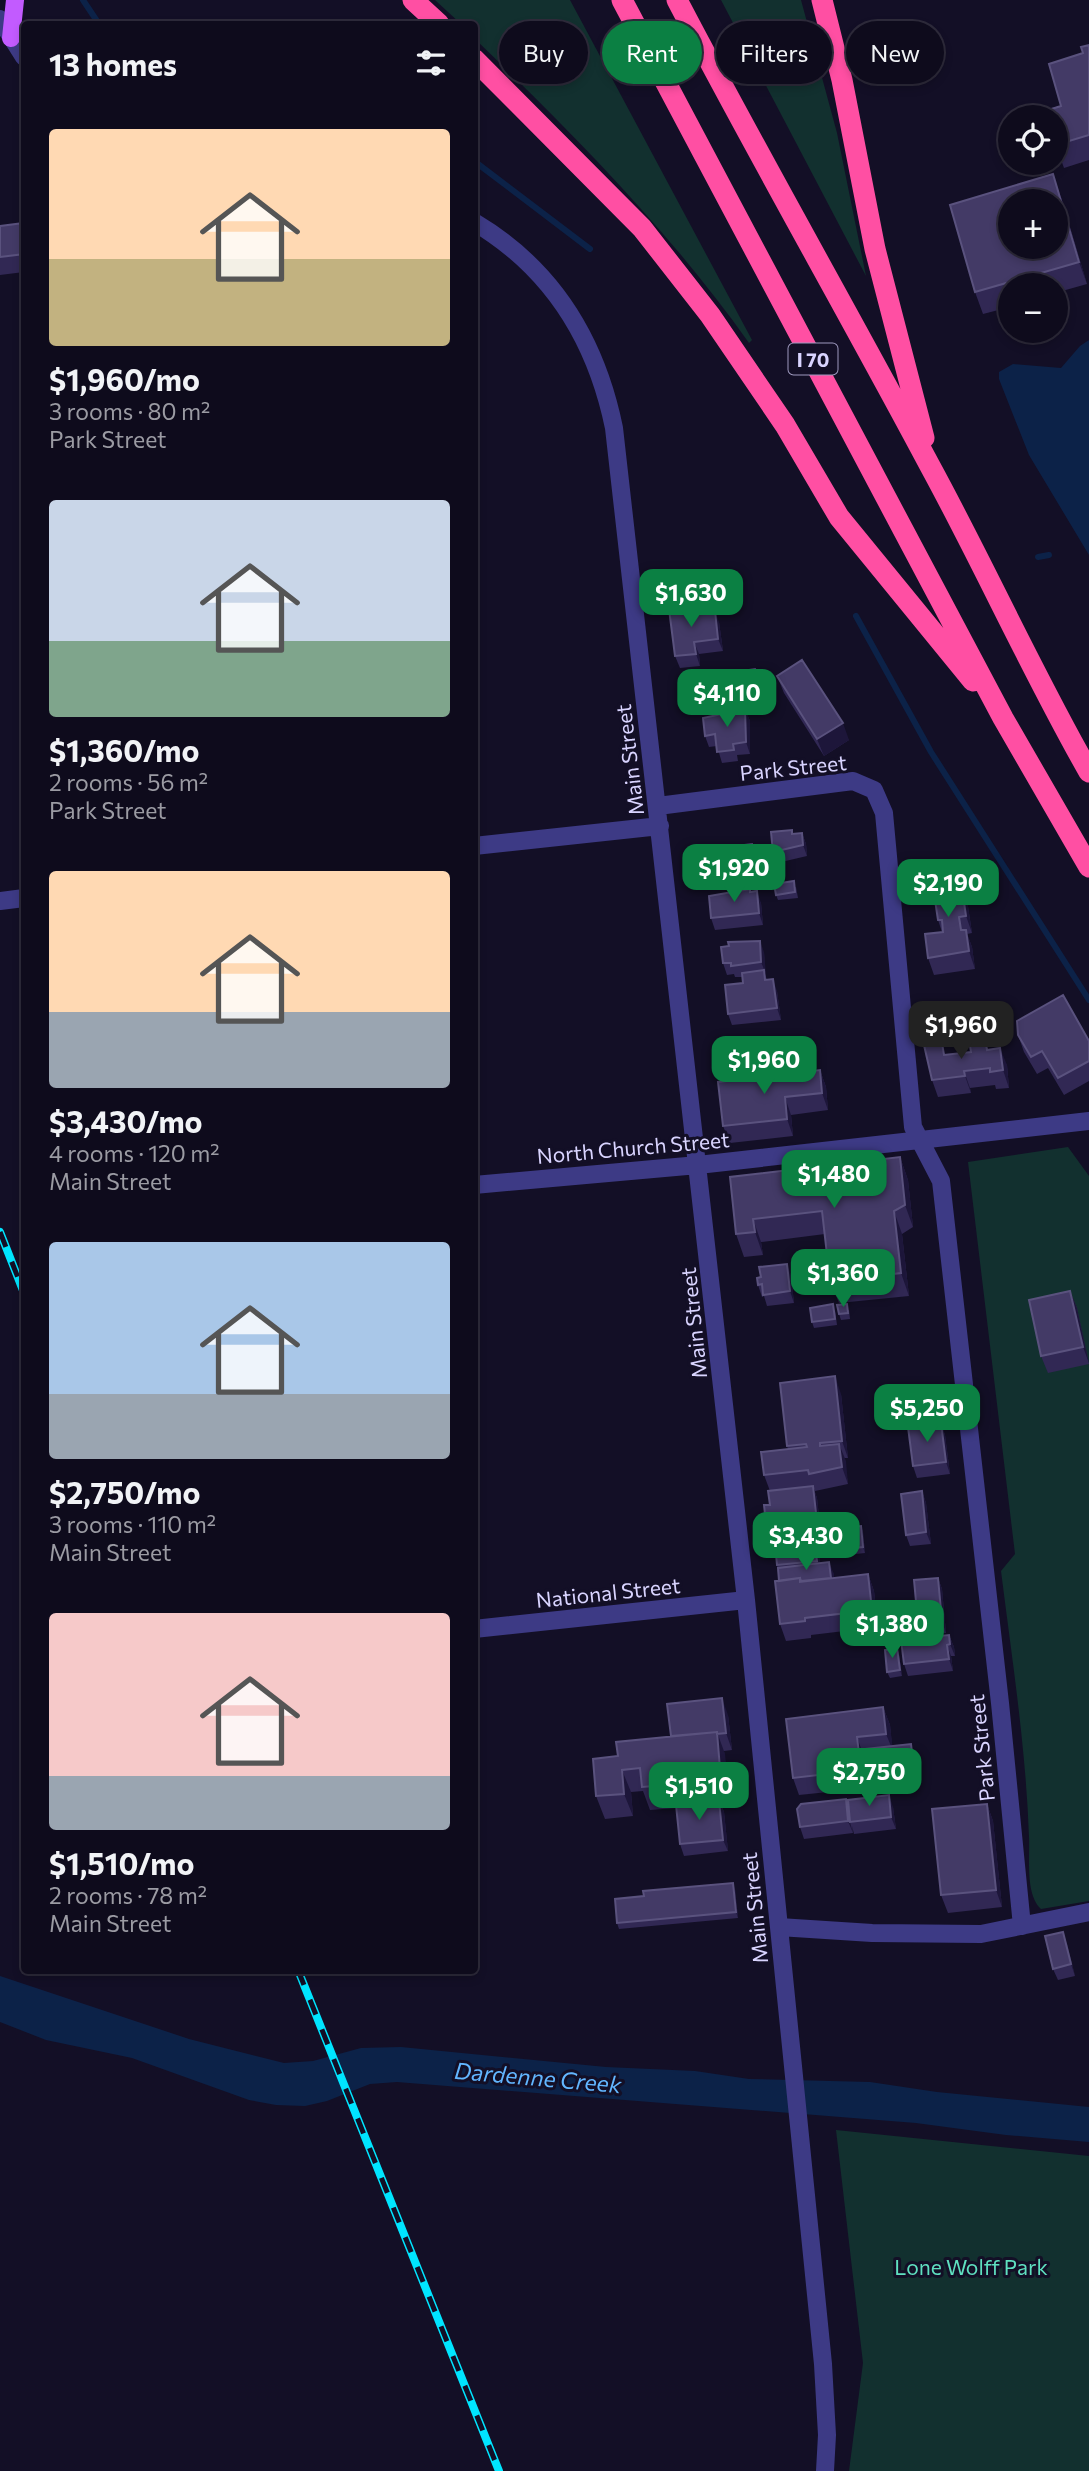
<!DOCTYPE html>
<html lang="en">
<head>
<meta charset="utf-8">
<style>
	:root { --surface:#0e0b1c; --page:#1c1929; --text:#f1f3f6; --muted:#9b9ba3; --line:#2e2b3b; --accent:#0b8043 }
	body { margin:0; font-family:Commissioner,sans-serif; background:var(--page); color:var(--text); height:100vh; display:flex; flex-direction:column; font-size:26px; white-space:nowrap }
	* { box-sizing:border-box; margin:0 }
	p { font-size:23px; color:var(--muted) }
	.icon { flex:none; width:38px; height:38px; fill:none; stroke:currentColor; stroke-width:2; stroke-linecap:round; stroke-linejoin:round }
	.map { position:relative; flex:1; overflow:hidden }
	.details { position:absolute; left:21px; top:21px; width:457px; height:1953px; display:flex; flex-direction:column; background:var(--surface); border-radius:7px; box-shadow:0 4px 10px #0003,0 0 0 2px var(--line) }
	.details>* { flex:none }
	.top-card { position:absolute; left:499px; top:21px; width:485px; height:63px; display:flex; gap:14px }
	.tools { position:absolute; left:998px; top:105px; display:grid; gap:14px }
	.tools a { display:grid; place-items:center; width:70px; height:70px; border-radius:50%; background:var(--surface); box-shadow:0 4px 10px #0003,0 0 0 2px var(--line); font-size:35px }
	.price { position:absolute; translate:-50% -60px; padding:0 16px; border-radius:14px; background:var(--accent); color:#fff; font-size:23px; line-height:46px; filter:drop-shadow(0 2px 4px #0008) }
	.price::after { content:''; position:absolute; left:50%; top:42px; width:21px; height:16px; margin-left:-10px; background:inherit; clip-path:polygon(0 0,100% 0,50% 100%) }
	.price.selected { background:#222; color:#fff }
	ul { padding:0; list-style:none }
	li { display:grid; align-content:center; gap:14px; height:371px; padding:0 28px }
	li span { display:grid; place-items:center; height:217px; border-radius:7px; color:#555 }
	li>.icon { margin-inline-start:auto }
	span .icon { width:126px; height:126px; fill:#fffc; stroke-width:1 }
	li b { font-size:30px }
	h2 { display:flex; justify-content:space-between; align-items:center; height:84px; padding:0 28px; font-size:30px }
	.chip { padding:0 24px; border-radius:32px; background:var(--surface); box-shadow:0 4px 10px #0003,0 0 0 2px var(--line); font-size:24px; line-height:63px }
	.chip.selected { background:var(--accent); color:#fff }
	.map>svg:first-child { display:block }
	.green { fill:#12302f }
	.water { fill:#0c2248 }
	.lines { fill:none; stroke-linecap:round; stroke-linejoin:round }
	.stream { stroke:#0c2248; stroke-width:6 }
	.minor { stroke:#3d3a85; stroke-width:18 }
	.major { stroke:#c25bff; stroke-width:18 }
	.highway { stroke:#ff4fa3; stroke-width:21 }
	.rail-casing { stroke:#00e5ff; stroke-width:8 }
	.rail { stroke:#130f26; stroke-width:5; stroke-dasharray:16; stroke-linecap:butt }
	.wall { fill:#312854 }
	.shaded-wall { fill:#1d163a }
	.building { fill:#433a66; stroke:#5a527e; stroke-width:2; fill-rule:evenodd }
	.labels { text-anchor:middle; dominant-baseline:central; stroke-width:6; stroke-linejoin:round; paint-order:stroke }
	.shield { fill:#130f26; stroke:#9e99be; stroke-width:2 }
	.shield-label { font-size:19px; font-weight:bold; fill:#d9d4ff }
	.street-label { font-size:21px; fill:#d9d4ff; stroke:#130f26 }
	.park-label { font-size:21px; fill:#5fe0c0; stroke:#130f26 }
	.water-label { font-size:23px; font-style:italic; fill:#62b6ff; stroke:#130f26 }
</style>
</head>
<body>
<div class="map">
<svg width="1089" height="2471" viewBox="0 0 1089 2471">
	<rect width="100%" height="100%" fill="#130f26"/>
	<path class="green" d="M435,0H570L752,340L749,343C669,230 573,134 474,38V24H461Z
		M721,0H801L837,133L866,276Z
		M1068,1147L1089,1176V1901L1041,1909C1025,1894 1030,1858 1029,1837C1026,1748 1012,1659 1001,1571L1015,1554L968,1162Z
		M836,2130L1089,2156V2471H849L863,2363Z"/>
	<path class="water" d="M1089,340V555L1029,455L999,379V372L1013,364L1061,368L1080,346Z
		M0,1976L189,2039L284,2063L313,2061L361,2048L401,2047L606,2067L695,2071L749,2079L870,2082L937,2092L1089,2107V2142L1006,2135L916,2123L397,2082L370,2084L327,2101L305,2106L276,2105L249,2100L132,2058L46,2040L0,2022Z"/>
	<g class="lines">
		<path class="stream" d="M83,0L99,24
			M474,161L590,249
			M1038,557L1049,555
			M856,616L931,752L1089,1000"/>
		<path class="minor" d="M0,19L24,57
			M474,222C553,269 596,340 614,428L746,1600L823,2364L827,2435L825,2471
			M658,806L853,781L874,790L884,813L913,1127L941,1181L1000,1703L1022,1926
			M474,846L660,826
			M0,901L24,898
			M474,1185L698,1165L1089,1121
			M474,1629L746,1600
			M779,1927L872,1933L981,1934L1089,1912"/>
		<path class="major" d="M11,38L15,0"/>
		<path class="highway" d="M413,0L439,24
			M622,0L1003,718L1089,867
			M677,0C759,157 847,310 930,466C985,567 1032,672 1089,772
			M822,0L842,80L875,249L924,438
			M474,59L642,228L710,315L785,425L839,517L973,681"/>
		<defs>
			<path id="rail" d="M0,1232L24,1293
				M298,1970L499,2471"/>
		</defs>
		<use href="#rail" class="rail-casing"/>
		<use href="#rail" class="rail"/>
	</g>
	<path class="wall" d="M1089,45V160L1064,168L1055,143L1061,106L1083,53Z
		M1061,197L1087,284L1055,293V285H1010V307L983,314L975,292Z
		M24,223V272L0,275V226Z
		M692,614L719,622L723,651L699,654L700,666L680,668L675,656Z
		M755,669L767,701L734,705L730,693Z
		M777,676L849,740L824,756L784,693Z
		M745,709L750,721V754L737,755L738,761L722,763L717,746L709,747L705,736Z
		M802,833L806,844L807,856L777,863L773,852Z
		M755,852L775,862L777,880L717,887L713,875Z
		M960,875L966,893L972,933L967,934L972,947L975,969L934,975L928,958L942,932L938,920Z
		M796,887L798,898L778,900L776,895Z
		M750,889L751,892L761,903L763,925L715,930L711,918Z
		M764,952L765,974L767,980L777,991L781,1020L732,1025L728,1014L743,983L742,977H735L734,974L727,975L723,963Z
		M1018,1035L1089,1041V1081L1064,1095L1048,1068L1037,1074L1024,1052Z
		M988,1050L1007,1065L1009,1088L996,1089L995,1085L970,1088L971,1093L938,1097L932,1080L947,1055Z
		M820,1070L826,1087L828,1110L791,1115L793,1136L730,1143L723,1126Z
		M900,1157L908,1180L913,1227L902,1234L909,1296L839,1303L830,1281L825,1234L761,1242L763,1255L744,1257L736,1234L730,1177Z
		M791,1275L794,1303L767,1306L764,1296L762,1297L758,1285Z
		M1070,1291L1077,1308L1089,1364L1048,1373L1041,1356Z
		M835,1310L837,1325L814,1328L812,1322Z
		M849,1310L850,1319L841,1320L839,1314Z
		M841,1394L848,1458H844L848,1484L815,1491L813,1487L817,1498L821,1534L777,1538L772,1526H769L765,1514L770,1505V1491L764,1475L788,1449L787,1446Z
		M941,1423L945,1435L950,1474L917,1478L913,1466Z
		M922,1491L926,1503L931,1544L910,1546L906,1535Z
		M861,1526L863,1532L865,1553L847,1555L845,1549Z
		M819,1551L820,1563L834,1574V1578L868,1574L874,1591L878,1627L811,1635V1638L786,1641L780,1624L779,1581L777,1565Z
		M938,1578L942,1589L946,1633L923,1635L918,1623Z
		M949,1635L954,1647L955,1656H951L953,1671L908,1676L904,1664Z
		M897,1648L899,1654L902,1676L890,1678L887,1672Z
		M883,1707L890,1725L892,1746L915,1756L918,1781L874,1787L870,1775L867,1754H863L867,1788L799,1795L793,1778Z
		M728,1715L732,1750L724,1751L730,1803L721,1804L724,1812L728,1851L684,1856L680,1844L676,1808L650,1810L643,1791L631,1792L633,1816L605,1819L596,1796L618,1756Z
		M846,1799L849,1807H893L896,1829L854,1834L852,1826L853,1833L804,1839L800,1827Z
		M987,1804L993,1821L1002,1907L948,1913L941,1895Z
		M735,1889L738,1918L619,1929L617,1923Z
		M1067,1944L1075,1976L1058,1980L1053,1969Z"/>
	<path class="shaded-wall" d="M1053,174L1061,197L1087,284L1079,262Z
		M715,611L719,622L723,651L718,639Z
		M694,642L699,654L700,666L696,654Z
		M745,709L750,721V754L746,742Z
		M843,723L849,740L824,756L817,739Z
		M802,833L806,844L807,856L803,845Z
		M771,850L775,862L777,880L773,869Z
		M960,875L966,893L972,933L966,916Z
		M757,891L761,903L763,925L759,913Z
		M966,930L972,947L975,969L969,951Z
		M760,941L764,952L766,974L761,962Z
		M773,979L777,991L781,1020L777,1008Z
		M1000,1048L1007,1065L1009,1088L1003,1070Z
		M820,1070L826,1087L828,1110L822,1093Z
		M964,1071L970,1088L971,1093L965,1076Z
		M785,1097L791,1115L793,1136L787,1119Z
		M900,1157L908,1180L913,1227L905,1205Z
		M894,1211L902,1234L909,1296L901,1273Z
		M753,1219L761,1242L763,1255L755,1232Z
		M787,1264L791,1275L794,1303L790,1291Z
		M1070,1291L1077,1308L1089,1363L1083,1347Z
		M835,1376L841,1394L848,1458L842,1441Z
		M941,1423L945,1435L950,1474L946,1462Z
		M839,1444L846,1461L848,1484L842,1467Z
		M813,1486L817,1498L821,1534L817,1522Z
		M922,1491L926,1503L931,1544L926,1532Z
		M861,1526L863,1532L865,1553L863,1547Z
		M814,1539L819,1551L821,1573L817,1561Z
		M829,1562L834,1574L835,1590L831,1579Z
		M868,1574L874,1591L878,1627L872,1610Z
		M938,1578L942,1589L946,1633L942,1621Z
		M949,1635L954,1647L955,1656L950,1644Z
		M947,1645L951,1656L953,1671L949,1659Z
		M897,1648L899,1654L902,1676L900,1670Z
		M722,1698L728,1715L732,1750L726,1733Z
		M883,1707L890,1725L893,1751L886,1734Z
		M717,1732L725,1754L730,1803L721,1781Z
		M857,1737L863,1754L867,1788L861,1770Z
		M911,1744L915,1756L918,1781L914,1770Z
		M622,1770L631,1792L633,1816L624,1794Z
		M889,1795L893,1807L896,1829L891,1817Z
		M846,1799L850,1811V1822L853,1833L848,1821Z
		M719,1801L724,1812L728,1851L723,1840Z
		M987,1804L993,1821L1002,1907L996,1890Z
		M733,1883L735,1889L738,1918L736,1912Z
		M1063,1932L1067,1944L1075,1976L1071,1964Z"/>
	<path class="building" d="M1089,45V135L1056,145L1055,117H1047L1045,111L1061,106L1049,64L1083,53L1081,47Z
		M1053,174L1079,262L975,292L950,205ZM1010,201H1055V247H1010Z
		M24,223V254L0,257V226Z
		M689,606L690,614L715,611L718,639L694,642L696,654L675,656L669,609Z
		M802,660L843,723L817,739L777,676Z
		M755,669L762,689L730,693L728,673Z
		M745,709L746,742L733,744L734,750L717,752L715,734L705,736L703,718Z
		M792,830V834L802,833L803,845L773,852L771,832Z
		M752,844L753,852L771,850L773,869L713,875L710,849Z
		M960,875L966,916L959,917L961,930H966L969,951L928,958L925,934L943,932L942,920H938L932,880Z
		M794,881L795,892L776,895L774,884Z
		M750,889V892L757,891L759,913L711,918L709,896Z
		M760,941L761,962L731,966V963H723L721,947L729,946L728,942Z
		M764,970L765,980L773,979L777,1008L728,1014L725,985L743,983L742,973Z
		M1063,995L1089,1041V1061L1058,1078L1042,1051L1031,1057L1018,1035L1017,1021Z
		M942,1043L944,1055L971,1052L970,1046L986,1044L987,1050L1000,1048L1003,1070L990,1072V1068L964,1071L965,1076L932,1080L924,1045Z
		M820,1070L822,1093L785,1097L787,1119L723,1126L718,1082Z
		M900,1157L905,1205L894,1211L901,1273L830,1281L822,1211L753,1219L755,1232L736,1234L730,1177Z
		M787,1264L790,1291L763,1295L762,1284L758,1285L757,1278L761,1277L759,1267Z
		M1070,1291L1083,1347L1041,1356L1029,1300Z
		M833,1304L835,1319L812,1322L810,1308Z
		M847,1304L848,1313L839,1314L837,1305Z
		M835,1376L842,1441L820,1443V1446L839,1444L842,1467L809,1474L808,1470L764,1475L761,1452L807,1447L806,1444L787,1446L780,1383Z
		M941,1423L946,1462L913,1466L908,1427Z
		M813,1486L817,1522L772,1527L771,1514H765L764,1505H770L768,1491Z
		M922,1491L926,1532L906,1535L901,1494Z
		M861,1526L863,1547L845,1549L842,1528Z
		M814,1539L817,1561L777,1565L775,1544Z
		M829,1562L831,1578L801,1581L800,1578L779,1581L778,1568Z
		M868,1574L872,1610L805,1618V1621L780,1624L775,1581L800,1578V1582Z
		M938,1578L942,1621L918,1623L914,1580Z
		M949,1635L950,1644L947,1645L949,1659L904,1664L901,1640Z
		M897,1648L900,1670L887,1672L885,1650Z
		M722,1698L726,1733L717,1734V1732L671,1736L667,1704Z
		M883,1707L886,1734L857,1737L861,1770L793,1778L786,1719Z
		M717,1732L721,1781L642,1787L640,1768L622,1770L624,1794L596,1796L593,1759L618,1756L616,1742Z
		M911,1744L914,1770L870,1775L866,1749Z
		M889,1795L891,1817L850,1822L848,1800Z
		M846,1799L848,1821L800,1827L797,1809L801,1804Z
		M719,1801L723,1840L680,1844L676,1805Z
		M987,1804L996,1890L941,1895L932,1809Z
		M733,1883L736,1912L617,1923L615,1899L644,1896L643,1891Z
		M1063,1932L1071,1964L1053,1969L1045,1936Z"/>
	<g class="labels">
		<rect class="shield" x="788.5" y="343.5" width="49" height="31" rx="5"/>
		<g class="shield-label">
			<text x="813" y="359">I 70</text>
		</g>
		<g class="street-label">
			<text transform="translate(629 760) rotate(-97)">Main Street</text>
			<text transform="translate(793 767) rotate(-6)">Park Street</text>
			<text transform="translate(633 1147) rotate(-5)">North Church Street</text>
			<text transform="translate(693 1323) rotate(-96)">Main Street</text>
			<text transform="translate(608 1592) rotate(-6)">National Street</text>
			<text transform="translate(981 1748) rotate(-96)">Park Street</text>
			<text transform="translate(754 1908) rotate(-96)">Main Street</text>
		</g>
		<g class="park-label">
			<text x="971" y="2266">Lone Wolff Park</text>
		</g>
		<g class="water-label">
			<text transform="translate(538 2077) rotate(5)">Dardenne Creek</text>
		</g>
	</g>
</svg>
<div class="tools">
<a><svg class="icon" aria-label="locate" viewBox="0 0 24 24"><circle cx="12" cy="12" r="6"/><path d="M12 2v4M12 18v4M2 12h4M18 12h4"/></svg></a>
<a>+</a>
<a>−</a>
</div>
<b class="price" style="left:691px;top:629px">$1,630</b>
<b class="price" style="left:727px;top:729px">$4,110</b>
<b class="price" style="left:734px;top:904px">$1,920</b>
<b class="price" style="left:948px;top:919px">$2,190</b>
<b class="price selected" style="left:961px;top:1061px">$1,960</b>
<b class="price" style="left:764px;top:1096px">$1,960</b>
<b class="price" style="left:834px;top:1210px">$1,480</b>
<b class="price" style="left:843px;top:1309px">$1,360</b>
<b class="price" style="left:927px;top:1444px">$5,250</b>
<b class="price" style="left:806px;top:1572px">$3,430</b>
<b class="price" style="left:892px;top:1660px">$1,380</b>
<b class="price" style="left:869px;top:1808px">$2,750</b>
<b class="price" style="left:699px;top:1822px">$1,510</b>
<div class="top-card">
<a class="chip">Buy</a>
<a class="chip selected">Rent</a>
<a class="chip">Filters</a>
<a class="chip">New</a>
</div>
<section class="details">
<h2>13 homes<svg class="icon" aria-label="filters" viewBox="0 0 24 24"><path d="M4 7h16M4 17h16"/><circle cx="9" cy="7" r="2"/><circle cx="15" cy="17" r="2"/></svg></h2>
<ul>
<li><span style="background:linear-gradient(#ffd9b3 60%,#c2b280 0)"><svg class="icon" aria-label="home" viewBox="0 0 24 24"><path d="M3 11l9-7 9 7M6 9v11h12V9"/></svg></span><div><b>$1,960/mo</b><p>3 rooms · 80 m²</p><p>Park Street</p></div></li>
<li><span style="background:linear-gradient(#c9d6e8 65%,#7fa58c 0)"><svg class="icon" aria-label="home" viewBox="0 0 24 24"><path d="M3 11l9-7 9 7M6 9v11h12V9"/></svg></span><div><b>$1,360/mo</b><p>2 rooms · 56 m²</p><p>Park Street</p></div></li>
<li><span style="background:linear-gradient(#ffd9b3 65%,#9aa5b1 0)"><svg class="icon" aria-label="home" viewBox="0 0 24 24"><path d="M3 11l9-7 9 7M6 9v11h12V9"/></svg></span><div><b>$3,430/mo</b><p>4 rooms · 120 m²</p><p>Main Street</p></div></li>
<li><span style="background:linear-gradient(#a9c7e8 70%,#9aa5b1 0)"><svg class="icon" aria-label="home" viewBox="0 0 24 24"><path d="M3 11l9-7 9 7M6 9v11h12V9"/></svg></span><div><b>$2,750/mo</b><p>3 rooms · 110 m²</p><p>Main Street</p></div></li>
<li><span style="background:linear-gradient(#f6c9c9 75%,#9aa5b1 0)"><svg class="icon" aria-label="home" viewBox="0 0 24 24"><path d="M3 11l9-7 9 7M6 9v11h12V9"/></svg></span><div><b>$1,510/mo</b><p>2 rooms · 78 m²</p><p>Main Street</p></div></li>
</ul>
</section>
</div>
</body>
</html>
